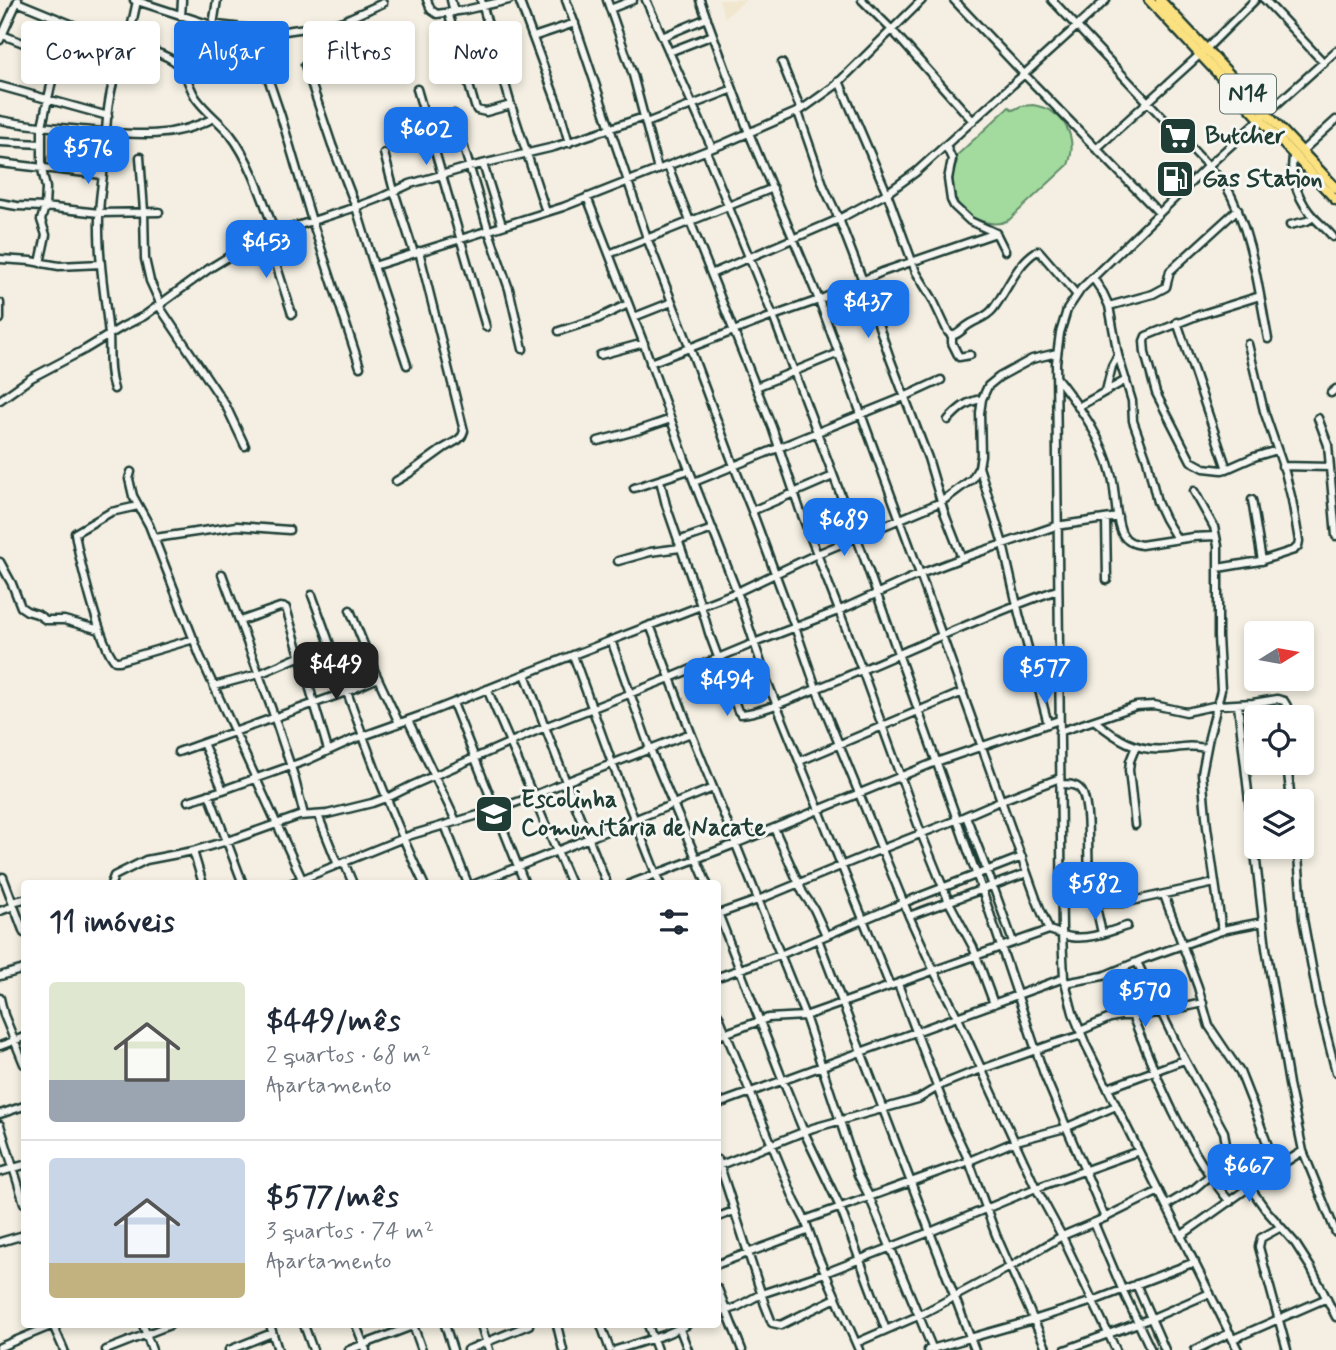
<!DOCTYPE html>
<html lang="pt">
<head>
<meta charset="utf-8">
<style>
	:root { --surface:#fff; --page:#f6f6f7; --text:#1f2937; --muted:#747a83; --line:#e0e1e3; --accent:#1a73e8 }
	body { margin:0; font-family:Mynerve,sans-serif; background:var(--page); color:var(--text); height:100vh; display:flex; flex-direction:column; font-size:26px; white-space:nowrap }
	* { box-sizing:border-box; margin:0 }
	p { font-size:23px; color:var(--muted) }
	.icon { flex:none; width:38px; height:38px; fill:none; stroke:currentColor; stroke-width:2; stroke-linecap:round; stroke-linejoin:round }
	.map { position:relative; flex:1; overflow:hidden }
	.sheet { position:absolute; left:21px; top:880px; width:700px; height:448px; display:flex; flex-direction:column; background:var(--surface); border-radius:7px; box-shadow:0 4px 10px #0003 }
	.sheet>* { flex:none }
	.banner { position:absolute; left:21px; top:21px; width:700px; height:63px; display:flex; gap:14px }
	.needle { width:46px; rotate:79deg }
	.fabs { position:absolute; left:1244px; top:621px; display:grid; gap:14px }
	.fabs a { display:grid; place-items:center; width:70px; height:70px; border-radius:7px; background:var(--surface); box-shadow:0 4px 10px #0003; font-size:35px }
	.price { position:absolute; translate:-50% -60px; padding:0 16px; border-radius:14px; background:var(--accent); color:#fff; font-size:23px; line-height:46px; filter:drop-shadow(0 2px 4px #0008) }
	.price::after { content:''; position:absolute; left:50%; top:42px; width:21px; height:16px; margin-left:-10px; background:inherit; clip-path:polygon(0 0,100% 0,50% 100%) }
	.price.on { background:#222; color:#fff }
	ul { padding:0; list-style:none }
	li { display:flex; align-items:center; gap:21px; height:175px; padding:0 28px }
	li+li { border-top:2px solid var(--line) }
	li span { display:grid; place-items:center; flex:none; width:196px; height:140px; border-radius:7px; color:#555 }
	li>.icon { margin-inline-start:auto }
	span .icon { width:84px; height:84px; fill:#fffc; stroke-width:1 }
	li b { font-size:30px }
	h2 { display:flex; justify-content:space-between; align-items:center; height:84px; padding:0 28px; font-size:30px }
	.chip { padding:0 24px; border-radius:7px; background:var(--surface); box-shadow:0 4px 10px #0003; font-size:24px; line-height:63px }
	.chip.on { background:var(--accent); color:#fff }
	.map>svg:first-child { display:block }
	.built { fill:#f1e6ce }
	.green { fill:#a3da9e; stroke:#618c69; stroke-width:2 }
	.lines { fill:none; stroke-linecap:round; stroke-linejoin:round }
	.minor-casing { stroke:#1f3d34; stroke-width:11 }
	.major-casing { stroke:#1f3d34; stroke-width:13 }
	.minor { stroke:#f6f6f2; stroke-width:6 }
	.major { stroke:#fbe180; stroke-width:8 }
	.labels { text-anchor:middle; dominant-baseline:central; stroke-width:6; stroke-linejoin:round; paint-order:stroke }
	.shield { fill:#f6f6f2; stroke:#60746d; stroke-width:2 }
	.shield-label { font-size:23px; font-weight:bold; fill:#1f3d34 }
	.poi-label { font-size:24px; font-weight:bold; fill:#1f3d34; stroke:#f6f6f2; text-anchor:start }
</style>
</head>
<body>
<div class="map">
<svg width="1336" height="1350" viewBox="0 0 1336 1350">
	<rect width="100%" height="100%" fill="#f4efe2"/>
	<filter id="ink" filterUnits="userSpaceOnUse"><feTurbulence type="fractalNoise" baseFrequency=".0143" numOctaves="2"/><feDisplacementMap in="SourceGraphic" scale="14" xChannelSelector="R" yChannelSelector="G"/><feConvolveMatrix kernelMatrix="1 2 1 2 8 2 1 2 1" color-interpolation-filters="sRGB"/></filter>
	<g filter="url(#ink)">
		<path class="built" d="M719,0H746L725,17Z"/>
		<path class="green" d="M1033,105C1063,110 1079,136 1068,165L1009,220C999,225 991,224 981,221C953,212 947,187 957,161L954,158L1009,107L1013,110L1021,106Z"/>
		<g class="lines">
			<defs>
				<path id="minor" d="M134,0L137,1L128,42C143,48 161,52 174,61C186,69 188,86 196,98C206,112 219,121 230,134C250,159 264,202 275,233
					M137,0V1L208,24L278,32L333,24L343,21L383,3
					M427,0L431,10L437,14L465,10L509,0
					M451,0L454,12
					M481,0L511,105L546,212
					M519,0L559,108L569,143
					M566,0L578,33L647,238L690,348L734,466L752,511L795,627L816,688L909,916L934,971L958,1018L1036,1188L1062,1236L1116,1350
					M607,0L633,75L658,170
					M646,0L712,148
					M700,0L749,133L819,300L920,574L1037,901L1049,930
					M862,0L892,30L973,121
					M954,0L1024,74L1159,213
					M1052,0L1225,184C1252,231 1258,287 1268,339
					M1265,0L1324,63
					M17,2L127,47
					M610,9L633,0
					M448,12L475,106L477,110L486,112L511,105
					M181,16L182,0
					M213,25L217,0
					M269,31L266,63L268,78L281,116L312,221L360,367
					M0,34L41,50L57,58L115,78
					M533,37L575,23
					M662,37L707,18
					M0,40L18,0
					M669,52L713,35
					M782,63L801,110
					M305,65L332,145L356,207L380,198L410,184L469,167L554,147L644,117
					M839,81L887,193L916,272L932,298L948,332L952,336V343L959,357L970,355
					M0,86L108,116
					M417,89L486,327
					M798,112L824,187L839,219L863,281L891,361L928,458L944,512L962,558
					M454,114L488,229L509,289L523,349
					M0,120C27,126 54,127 81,130C129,134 169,141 214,118
					M646,123L733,89
					M0,142L42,144
					M946,146L952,159L948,179L951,200L954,206L970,221L996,233L1005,251
					M1096,149L1206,49L1255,0
					M706,151L773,316L857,538L982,890L1044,1074L1105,1218
					M1302,151L1336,120
					M384,153L394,191L414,253
					M1294,154C1288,173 1298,197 1309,212C1316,221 1326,228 1333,237
					M140,157L144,211L145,259L150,281L161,305
					M0,163L103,175
					M483,164L502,225
					M668,166L772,427L800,510L862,670L921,833L949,902L973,947L994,1004
					M587,197L642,339L685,459L739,597L767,681L890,986
					M0,203L17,206L45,207L99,213L159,212
					M1290,225L1307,221L1314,217
					M267,236L292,314
					M609,254L773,188
					M0,259L31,261L59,266L101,264
					M40,263L46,235L41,220L45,207L46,188L42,169V126L57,58
					M374,266L407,365
					M711,274L839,219L887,193L916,172L1106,0
					M1093,278L1103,293L1109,306L1118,355L1132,401L1133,421L1147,460L1157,502L1165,519L1177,539
					M1260,296L1199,315L1146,336L1144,341L1145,353L1156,393L1191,461L1204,468L1222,470L1229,468L1254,457L1277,450
					M0,303V319
					M159,306L226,406L245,446
					M1109,306L1153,294L1166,287L1170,271L1238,209
					M634,317L672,302
					M1177,322L1227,469
					M559,331L597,319L628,304
					M952,336C960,334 963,328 970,324C978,319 987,317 993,309C1008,290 1015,265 1037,251H1039L1077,295
					M600,355L644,343
					M650,363L773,316L819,300L882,272L996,233
					M1057,378C1080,408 1103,438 1112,477C1116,493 1115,522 1123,535C1127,542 1134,544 1141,545L1193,537L1216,536
					M756,387L839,353
					M114,389C108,372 110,353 109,335C105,296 98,257 99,217C99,199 103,181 104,163C106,136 106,109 113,83C117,69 124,56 128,42
					M1106,391L1112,366L1118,355
					M1331,393L1336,389
					M0,400L31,378L84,350L122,327L144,316L210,268L251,243L275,233L356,207L374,266L563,207L723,144L801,110L836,85L922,0
					M1078,407L1126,380
					M1318,418L1328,445L1336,536
					M948,420C958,409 967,401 982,399
					M598,441L639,430L671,419
					M1282,466L1330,467
					M979,467L1003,544L1019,614L1048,724
					M131,472L129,479L133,496L149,525L200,656L302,879
					M660,480L666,505L702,609L709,633L738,711L741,714C765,712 805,693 828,684C904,653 979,617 1057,590
					M396,481L408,474L444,448L458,440L462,436L464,431L419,251
					M694,482L904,397L941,380
					M634,488L689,470
					M1194,491L1214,527L1218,546V637L1221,690L1209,737L1202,773L1207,827L1222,931
					M1252,500L1262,561
					M138,506L111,512L75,533C79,558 100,645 115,661H119L194,639
					M752,511L833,476
					M1106,519L1107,580
					M155,538L237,526L289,530
					M678,541L713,529
					M618,561L650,552L680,548
					M0,562L12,584L21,607L27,611L37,614L46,620H64L100,630
					M1218,568L1260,561L1294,550L1298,546L1299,541L1292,500L1285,472L1264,411L1248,344
					M222,574L272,710L294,776L304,815
					M312,595C348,692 379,790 424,884
					M350,610L375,672L399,723
					M240,621L280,607L286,608L328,750
					M650,625L691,733L805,1016L858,1175L869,1196L933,1350
					M611,640L650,749L707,884
					M573,655L612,763L660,884
					M525,674L566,782L607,884
					M214,686L259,674L329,644
					M487,689L571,884
					M453,703L525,884
					M1238,705L1266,948L1289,1084L1303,1151L1336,1233
					M408,720L456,821
					M1095,721C1117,739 1136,752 1167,749C1183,747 1189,745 1206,748
					M1059,732L1136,706L1154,705L1186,712L1218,705L1253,703L1277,699L1284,701L1287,706V718
					M203,743L223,790
					M178,752L346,692L378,678
					M800,761L963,692
					M1287,763L1291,802
					M1060,784C1069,784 1079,784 1083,794C1090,813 1087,848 1089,870C1091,892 1098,912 1102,934
					M209,794L243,884
					M188,801L223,790L308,760L352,740L425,714L573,655L737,592L817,554L941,502L972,479L979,467L981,455L980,413L982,399L988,386L999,377L1032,359L1057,353
					M318,815L338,865
					M966,816L993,886L1013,942
					M445,825L468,884
					M1135,825L1129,770L1130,761L1136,746
					M774,828L803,893L814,909L826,935
					M1295,847L1298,856L1303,919L1319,1005L1336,1072
					M193,851L203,884
					M344,862L353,884
					M3,877L24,933
					M111,884L114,876L146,860L193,851L237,838L299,816L327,814L372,803L391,796L413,785L552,724L670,678L754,643L838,611L920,574L962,558L1056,526L1118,517
					M290,884L411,835L492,811L523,800L573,779L691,733
					M475,884L713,788
					M630,884L735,844L936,762L1059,720
					M1164,895L1198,987L1209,1026L1240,1072L1255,1110L1276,1168
					M12,902L24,899
					M1095,903H1123L1215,883
					M0,911L14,906
					M718,913L783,1081L804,1132L840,1207L886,1330
					M718,914L758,900L882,849L956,820L1002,800L1060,778
					M909,916L1027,873
					M818,939L975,1350
					M1137,962L1179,1049L1224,1132L1228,1157L1266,1210L1295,1243L1311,1268L1336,1317
					M0,976L24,969
					M718,977L780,955L903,903L1022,857
					M1065,983L1103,976L1146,958L1227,929L1263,922
					M898,984L950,1121L969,1161L996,1235L1047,1350
					M0,998L4,1015L24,1064
					M718,1014L795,1201L805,1220L817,1254L859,1350
					M1132,1015C1158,1081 1184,1147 1230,1202
					M1080,1031L1110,1018L1120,1016H1142L1203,1003
					M718,1036L768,1018L805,1016L1049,930C1056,932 1064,936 1071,937C1090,940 1110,931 1127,926
					M0,1046L24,1037
					M1108,1088L1184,1060
					M718,1104L1064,978
					M0,1114L24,1106
					M0,1125L24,1203
					M718,1160L765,1305L772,1323L781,1325L836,1298
					M718,1166L813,1128L918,1099L943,1084L968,1074L1053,1044L1082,1035
					M0,1172L24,1165
					M1167,1205L1195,1188L1209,1176
					M718,1217L734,1211
					M805,1220L969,1161L1016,1141L1065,1128L1116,1106
					M1094,1223L1122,1289L1151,1350
					M1281,1227L1261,1238L1259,1247L1287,1350
					M1182,1235L1276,1168L1303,1151
					M0,1242L24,1235
					M718,1264L807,1231
					M1136,1284L1165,1350
					M718,1289L742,1350
					M718,1313L737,1307L761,1294L825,1273L930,1232L1036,1188L1139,1151
					M53,1325L64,1350
					M143,1325L152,1350
					M270,1325L278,1350
					M304,1325L313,1350
					M356,1325L366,1350
					M413,1325L422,1350
					M445,1325L453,1350
					M481,1325L489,1350
					M557,1325L563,1350
					M601,1325L610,1350
					M648,1325L657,1350
					M679,1327L688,1350
					M1233,1339L1327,1298
					M856,1343L918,1316L1010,1267L1062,1236L1100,1220L1159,1191
					M0,1347L53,1325
					M106,1350L170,1325
					M229,1350L272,1333
					M349,1350L415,1325
					M467,1350L529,1325
					M616,1350L664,1335L687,1325
					M928,1350L1033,1320L1093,1301L1195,1262
					M1065,1350L1157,1316L1210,1293
					M1195,1350L1230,1333
					M1238,1350L1086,1045L1073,1013L1064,978L1062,934L1056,363L1060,333L1067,310L1081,289L1208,166L1336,51"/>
				<path id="major" d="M1149,0L1336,200
					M1160,0L1336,188"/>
			</defs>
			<use href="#minor" class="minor-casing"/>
			<use href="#major" class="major-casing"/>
			<use href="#minor" class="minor"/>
			<use href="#major" class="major"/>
		</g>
	</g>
	<defs>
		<symbol id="supermarket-square" viewBox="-11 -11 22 22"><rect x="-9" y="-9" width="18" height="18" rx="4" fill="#1f3d34" stroke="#f6f6f2"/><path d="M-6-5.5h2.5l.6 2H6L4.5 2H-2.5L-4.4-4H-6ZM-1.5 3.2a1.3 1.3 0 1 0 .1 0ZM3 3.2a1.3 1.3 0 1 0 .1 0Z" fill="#fff"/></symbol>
		<symbol id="fuel-square" viewBox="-11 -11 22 22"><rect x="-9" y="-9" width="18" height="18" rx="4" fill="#1f3d34" stroke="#f6f6f2"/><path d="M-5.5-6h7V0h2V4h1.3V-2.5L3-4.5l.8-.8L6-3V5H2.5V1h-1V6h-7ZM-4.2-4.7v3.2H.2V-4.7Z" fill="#fff"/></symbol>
		<symbol id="school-square" viewBox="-11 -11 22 22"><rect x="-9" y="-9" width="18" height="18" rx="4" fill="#1f3d34" stroke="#f6f6f2"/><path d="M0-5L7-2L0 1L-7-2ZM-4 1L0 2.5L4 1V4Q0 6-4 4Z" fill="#fff"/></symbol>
	</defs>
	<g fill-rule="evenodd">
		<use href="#supermarket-square" x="1156" y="114" width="44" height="44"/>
		<use href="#fuel-square" x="1153" y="157" width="44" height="44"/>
		<use href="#school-square" x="472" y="792" width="44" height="44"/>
	</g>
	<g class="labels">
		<rect class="shield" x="1220" y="74.5" width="56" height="39" rx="5"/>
		<g class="shield-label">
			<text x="1248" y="94">N14</text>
		</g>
		<g class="poi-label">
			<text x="1205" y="136">Butcher</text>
			<text x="1202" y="179">Gas Station</text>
			<text x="521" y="800">Escolinha<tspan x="521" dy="28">Comunitária de Nacate</tspan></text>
		</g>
	</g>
</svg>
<div class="fabs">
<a><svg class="needle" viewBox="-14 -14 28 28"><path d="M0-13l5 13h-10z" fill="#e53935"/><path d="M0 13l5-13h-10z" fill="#747a83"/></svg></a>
<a><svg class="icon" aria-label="locate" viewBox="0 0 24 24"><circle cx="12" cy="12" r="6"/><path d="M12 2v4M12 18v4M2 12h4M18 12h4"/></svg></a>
<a><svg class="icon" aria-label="layers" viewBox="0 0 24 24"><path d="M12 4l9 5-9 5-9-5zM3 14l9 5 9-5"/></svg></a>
</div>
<b class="price" style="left:426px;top:167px">$602</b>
<b class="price" style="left:88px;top:186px">$576</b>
<b class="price" style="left:266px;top:280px">$453</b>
<b class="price" style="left:868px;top:340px">$437</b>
<b class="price" style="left:844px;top:558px">$689</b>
<b class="price on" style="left:336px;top:702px">$449</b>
<b class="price" style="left:1045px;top:706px">$577</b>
<b class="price" style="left:727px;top:718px">$494</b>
<b class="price" style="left:1095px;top:922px">$582</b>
<b class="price" style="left:1145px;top:1029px">$570</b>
<b class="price" style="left:1249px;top:1204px">$667</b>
<div class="banner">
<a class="chip">Comprar</a>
<a class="chip on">Alugar</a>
<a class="chip">Filtros</a>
<a class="chip">Novo</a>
</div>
<section class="sheet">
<h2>11 imóveis<svg class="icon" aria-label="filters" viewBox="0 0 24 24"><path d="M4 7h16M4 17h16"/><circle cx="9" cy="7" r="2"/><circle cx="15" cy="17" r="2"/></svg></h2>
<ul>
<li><span style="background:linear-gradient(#dfe7d0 70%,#9aa5b1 0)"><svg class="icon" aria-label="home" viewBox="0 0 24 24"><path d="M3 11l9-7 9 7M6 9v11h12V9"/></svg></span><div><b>$449/mês</b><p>2 quartos · 68 m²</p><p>Apartamento</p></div></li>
<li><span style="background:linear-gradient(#c9d6e8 75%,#c2b280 0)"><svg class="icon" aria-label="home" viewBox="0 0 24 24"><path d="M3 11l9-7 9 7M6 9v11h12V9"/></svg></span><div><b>$577/mês</b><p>3 quartos · 74 m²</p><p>Apartamento</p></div></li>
</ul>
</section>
</div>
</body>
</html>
